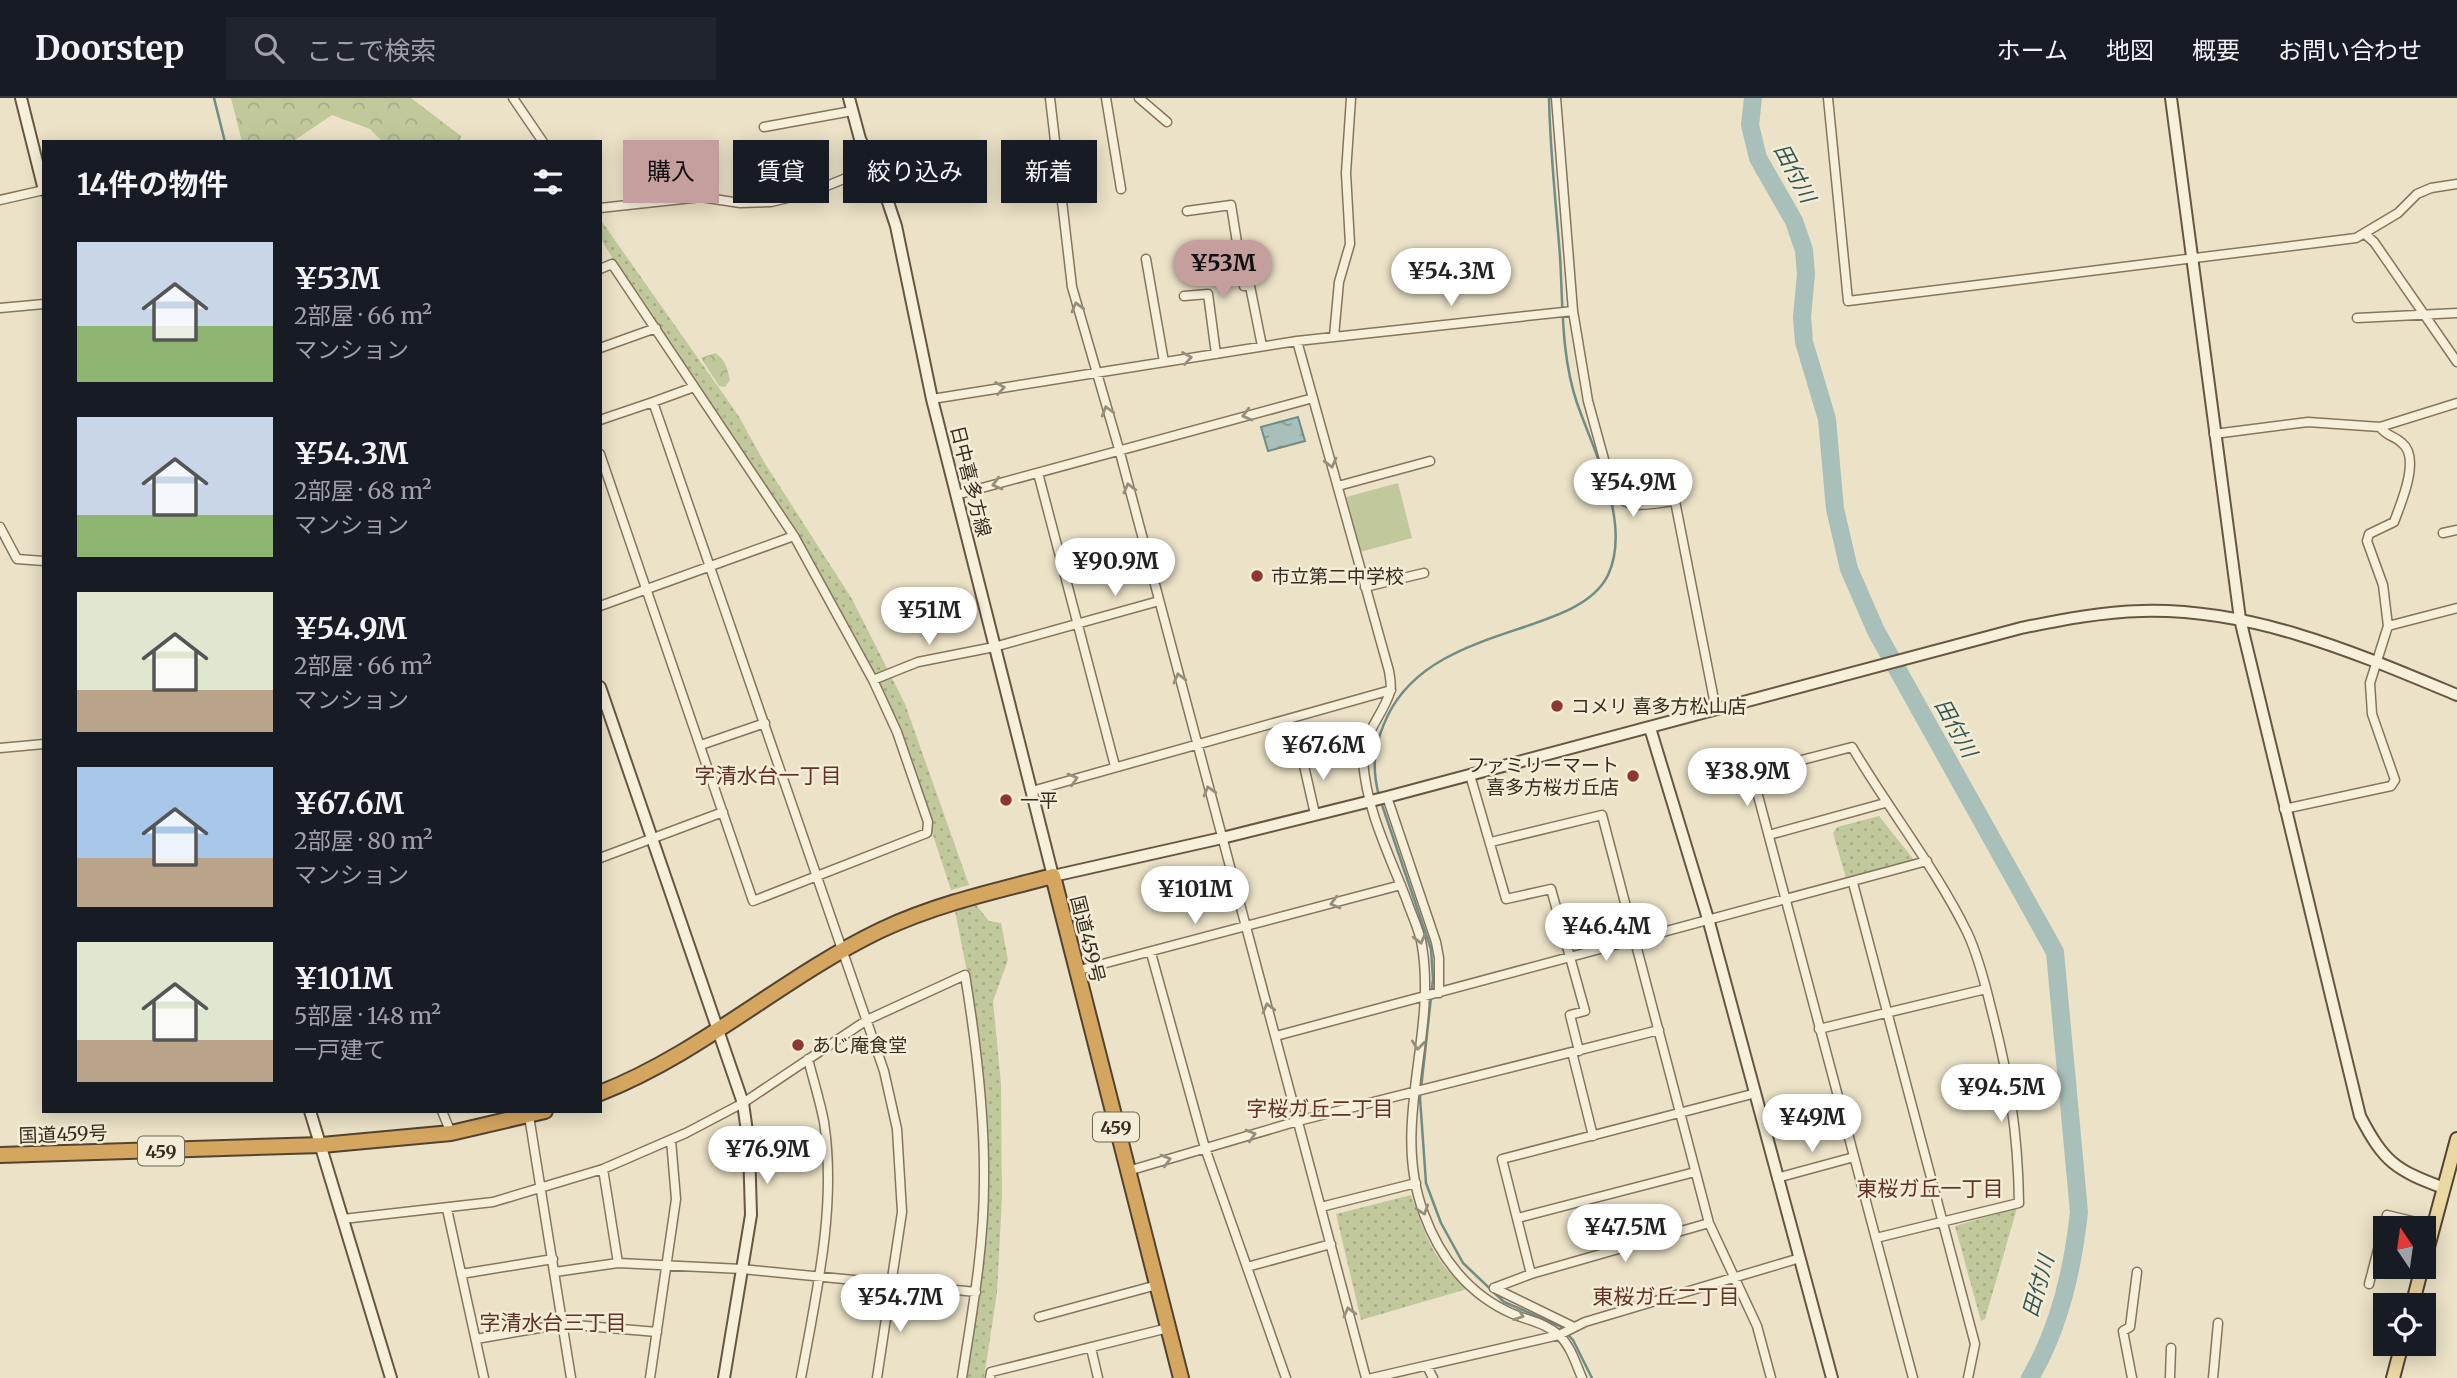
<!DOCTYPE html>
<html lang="ja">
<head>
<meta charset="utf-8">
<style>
	:root { --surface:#171b24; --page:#20242c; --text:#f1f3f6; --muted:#9ea1a6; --line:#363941; --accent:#c59e9e }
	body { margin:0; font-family:Merriweather,"Noto Sans JP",serif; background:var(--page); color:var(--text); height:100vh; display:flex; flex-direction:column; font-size:26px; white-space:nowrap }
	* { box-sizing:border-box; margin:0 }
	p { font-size:23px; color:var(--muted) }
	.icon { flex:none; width:38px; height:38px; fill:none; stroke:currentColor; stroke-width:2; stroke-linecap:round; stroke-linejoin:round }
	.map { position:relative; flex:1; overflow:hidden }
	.panel { position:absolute; left:42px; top:42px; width:560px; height:973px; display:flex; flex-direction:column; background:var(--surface); border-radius:0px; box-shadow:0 4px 18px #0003 }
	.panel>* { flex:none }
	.guide { position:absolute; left:623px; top:42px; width:665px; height:63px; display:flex; gap:14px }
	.needle { width:46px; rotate:347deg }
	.tools { position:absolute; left:2373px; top:1118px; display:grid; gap:14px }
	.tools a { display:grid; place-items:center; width:63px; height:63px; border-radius:0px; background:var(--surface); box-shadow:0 4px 18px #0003; font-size:35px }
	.price { position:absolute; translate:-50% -60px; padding:0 16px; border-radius:24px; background:#fff; color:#222; font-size:23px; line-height:46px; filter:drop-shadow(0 2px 4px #0008) }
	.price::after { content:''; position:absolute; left:50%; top:42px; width:21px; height:16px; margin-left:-10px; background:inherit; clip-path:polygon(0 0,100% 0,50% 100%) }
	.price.selected { background:var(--accent); color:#111 }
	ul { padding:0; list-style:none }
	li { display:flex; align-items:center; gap:21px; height:175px; padding:0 35px }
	li span { display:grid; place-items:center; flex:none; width:196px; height:140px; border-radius:0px; color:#555 }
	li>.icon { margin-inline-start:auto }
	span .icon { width:84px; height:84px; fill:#fffc; stroke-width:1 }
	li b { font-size:30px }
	h2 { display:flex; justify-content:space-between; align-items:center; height:84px; padding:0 35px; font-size:30px }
	.chip { padding:0 24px; border-radius:0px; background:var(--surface); box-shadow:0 4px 18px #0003; font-size:24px; line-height:63px }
	.chip.selected { background:var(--accent); color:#111 }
	header { display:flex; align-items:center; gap:42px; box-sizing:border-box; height:98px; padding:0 35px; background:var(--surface); border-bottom:2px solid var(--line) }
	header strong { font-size:33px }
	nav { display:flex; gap:38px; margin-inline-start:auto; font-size:24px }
	.search { width:490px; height:63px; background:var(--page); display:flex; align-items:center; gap:18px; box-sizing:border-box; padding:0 24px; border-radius:0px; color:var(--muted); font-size:26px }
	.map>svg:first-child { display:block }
	.grass { fill:#c1c99c }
	.forest { fill:url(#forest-crowns) }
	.park { fill:url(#park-dots) }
	.water { fill:url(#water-ripples); stroke:#6f8d87; stroke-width:2 }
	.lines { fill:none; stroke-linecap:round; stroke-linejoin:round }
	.stream { stroke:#6f8d87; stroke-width:2.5 }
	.river { stroke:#a8bfba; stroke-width:18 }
	.street-casing { stroke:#86755e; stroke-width:11 }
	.secondary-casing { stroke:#675641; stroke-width:14 }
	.primary-casing { stroke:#544331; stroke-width:16 }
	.highway-casing { stroke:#544331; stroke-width:18 }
	.street { stroke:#f6efda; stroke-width:8 }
	.secondary { stroke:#f6efda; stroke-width:10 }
	.primary { stroke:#ebd8a2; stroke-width:12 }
	.highway { stroke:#d4a65f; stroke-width:14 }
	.oneway { stroke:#968e7d }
	.poi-dot { fill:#903632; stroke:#f3ecd6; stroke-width:2.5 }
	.labels { text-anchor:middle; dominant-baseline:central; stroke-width:5; stroke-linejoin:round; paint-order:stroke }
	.shield { fill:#f3ecd6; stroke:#6f6657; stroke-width:2 }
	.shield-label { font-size:18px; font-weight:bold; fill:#372c20 }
	.street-label { font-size:19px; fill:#372c20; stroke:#f3ecd6 }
	.poi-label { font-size:19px; fill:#372c20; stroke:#f3ecd6; text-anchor:start }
	.water-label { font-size:21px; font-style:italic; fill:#315655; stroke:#f3ecd6 }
	.neighbourhood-label { font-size:21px; fill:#603323; stroke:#f3ecd6 }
</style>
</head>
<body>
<header>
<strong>Doorstep</strong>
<div class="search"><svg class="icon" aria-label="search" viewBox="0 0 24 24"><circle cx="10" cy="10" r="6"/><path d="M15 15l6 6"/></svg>ここで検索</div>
<nav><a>ホーム</a><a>地図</a><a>概要</a><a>お問い合わせ</a></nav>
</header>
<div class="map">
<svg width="2457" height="1280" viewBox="0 0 2457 1280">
	<defs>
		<pattern id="forest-crowns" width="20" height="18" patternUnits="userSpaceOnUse" patternTransform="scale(1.75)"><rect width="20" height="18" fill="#c1c99c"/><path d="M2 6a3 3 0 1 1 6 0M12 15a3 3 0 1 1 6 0" fill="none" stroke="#a6ad86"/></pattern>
		<pattern id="park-dots" width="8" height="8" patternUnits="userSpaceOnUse" patternTransform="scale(1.75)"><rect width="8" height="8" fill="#c1c99c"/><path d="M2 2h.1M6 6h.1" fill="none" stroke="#a6ad86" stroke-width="1.8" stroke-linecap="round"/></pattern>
		<pattern id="water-ripples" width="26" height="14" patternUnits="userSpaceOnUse" patternTransform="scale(1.75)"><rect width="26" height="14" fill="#a8bfba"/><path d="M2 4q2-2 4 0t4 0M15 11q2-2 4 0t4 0" fill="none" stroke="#8a9b97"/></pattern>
	</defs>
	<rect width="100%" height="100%" fill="#ebe2c7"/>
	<path class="grass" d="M1398,385L1412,440L1360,454L1346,399Z"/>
	<path class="forest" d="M231,0H411L461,38L460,44H383L370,31L332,17L292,44H242Z
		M715,255C726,261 727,271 730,282L725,289L719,288L701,260Z"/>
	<path class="park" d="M600,121L738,317L764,364L852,501L905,606L969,787L951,792L898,631L802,443L615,164L600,140Z
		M1879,718L1914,762L1911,765L1847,784L1833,735L1837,729Z
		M973,803L989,823L1001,825L1008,862L993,903L1001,986L1002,1100L997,1194L984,1280H966L978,1188L982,989L974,909L954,808Z
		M1411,1097C1426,1138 1433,1163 1467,1191L1361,1222L1336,1116Z
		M2017,1110L1985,1221L1981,1223L1955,1128Z"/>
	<path class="water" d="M1298,319L1305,343L1268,353L1261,329Z"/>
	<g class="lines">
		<path class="stream" d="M214,0L225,44
			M1379,698C1371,667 1374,646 1388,617C1434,524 1578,540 1608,477C1632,426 1594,354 1577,305C1561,258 1563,207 1560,158C1556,106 1550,53 1549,0
			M1381,704L1431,851L1433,881L1420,1000L1426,1085L1441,1125L1463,1165L1504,1204L1560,1228L1573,1242L1592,1280"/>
		<path class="river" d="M1753,0L1750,27L1758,60L1794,123L1804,152L1806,176L1802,219L1804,244L1827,321L1835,411L1849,471L1876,533L2055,854L2079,1114C2073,1170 2059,1231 2030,1280"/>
		<defs>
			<path id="street" d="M513,0L543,44
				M1050,0L1072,189L1119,351L1366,1280
				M1106,0L1121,91
				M1139,0L1167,24
				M1556,0L1573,213L1588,303L1613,394C1628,414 1653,405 1675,403L1716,612
				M1828,0L1848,203L2356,140L2398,115L2417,96L2431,90L2457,86
				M764,29L852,13
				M0,102L44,92
				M600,110L701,99L740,105L771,104L812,94L873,69
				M1187,113L1231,107L1244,188H1250L1262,248
				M2366,137L2374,144L2457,264
				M1146,161L1164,264
				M600,171L612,166L794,438L873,582L897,634L928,724L927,735L753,803L600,356
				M1184,198L1208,196L1216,256
				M0,210L44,206
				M2357,220L2457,215
				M1334,238L1339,184L1350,146L1346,75L1351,0
				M1297,243L1389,573C1390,580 1392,588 1390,594C1383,617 1362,637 1363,662C1366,712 1390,758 1407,803C1412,818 1420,833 1422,848C1437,938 1390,1026 1424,1116C1440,1160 1469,1197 1513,1216C1530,1223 1546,1225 1560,1238C1571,1249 1576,1266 1582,1280
				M600,250L656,230
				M932,301L1297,243L1573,213
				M653,304L694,289
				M600,322L653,304L884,973L897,1031L902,1114L877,1280
				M2214,336L2308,324L2380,329L2457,305
				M1038,375L1115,668
				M1338,388L1430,363
				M956,397L1313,300
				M0,429L17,461L44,463
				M2443,435L2457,432
				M1365,489L1424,475
				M600,508L794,438
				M2388,528L2457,510
				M873,582L918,564L994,549L1159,503
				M701,647L765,625
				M0,650L44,646
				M1302,659L1315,716
				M1470,677L1506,801L1551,791L1585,913L1570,917L1579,953
				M1032,693L1391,592
				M1387,699L1436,844L1439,860V895
				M2284,711L2391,688L2395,682L2372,616L2370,585L2388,528L2383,487L2367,443L2369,436L2394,424C2401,405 2421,360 2402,345C2395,338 2386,338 2380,329
				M1769,737L1885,705
				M1491,744L1602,717L1709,1125L1757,1228L1771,1280
				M600,760L723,714
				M1853,785L1975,1246L1968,1280
				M1151,855L1205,1050L1286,1280
				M1076,873L1401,787
				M1819,931L1986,891
				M1276,938L1927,763
				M1572,954L1593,1038
				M442,1013L451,1035
				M529,1018L571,1280
				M603,1071L618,1165L742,1171L976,1194
				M1128,1073L1298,1023L1659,932
				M1777,1080L1854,1059
				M1321,1109L1416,1085
				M447,1111L484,1280
				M1518,1120L1695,1074
				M343,1121L493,1104L603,1071L686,1035L743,1005L867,922L965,877C976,944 985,1015 984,1084C984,1150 972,1215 962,1280
				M1876,1140L2019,1105C2018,1034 2009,979 1991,910C1985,885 1978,857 1967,834C1935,769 1889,712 1852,649L1752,675L1913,1280
				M1247,1169L1331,1146
				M555,1174L618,1165
				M461,1176L553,1161
				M1531,1176L1502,1061L1756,995
				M2369,1186L2387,1117L2433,1128
				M1494,1190L1531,1176L1709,1125
				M1494,1190L1574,1229
				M1039,1219L1157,1187
				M476,1241L563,1226L657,1234
				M1091,1250L1098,1280
				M1427,1268L1433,1280
				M650,1280L676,1101L671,1042
				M801,1280C816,1197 837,1108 824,1024C820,1003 813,981 808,961
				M990,1280L991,1274L1168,1230
				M1372,1280L1559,1237L1585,1224L1800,1160
				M2132,1280L2123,1233L2130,1229L2137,1174
				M2170,1280L2171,1250
				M2213,1280L2218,1225"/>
			<path id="secondary" d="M21,0L44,92
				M849,0L860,41L883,89L896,128L932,301L1053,778L1222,740L1387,699L2021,530C2061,522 2100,514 2142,513C2253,510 2356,555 2457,597
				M2171,0L2240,521L2360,1018C2384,1064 2395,1072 2444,1090
				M600,589L743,1005L749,1048L751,1117L724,1280
				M1650,630L1709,824L1832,1280
				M310,1013L391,1280"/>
			<path id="primary" d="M2424,1164L2457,1041
				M2412,1208L2422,1169
				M2393,1280L2402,1246"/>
			<path id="highway" d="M600,995C702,955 783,879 881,832C936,806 995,793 1053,778L1181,1280
				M0,1057L322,1047L451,1035L545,1013"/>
		</defs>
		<use href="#street" class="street-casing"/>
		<use href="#secondary" class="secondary-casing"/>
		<use href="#primary" class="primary-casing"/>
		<use href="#highway" class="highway-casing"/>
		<use href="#street" class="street"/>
		<use href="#secondary" class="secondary"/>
		<use href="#primary" class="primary"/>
		<use href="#highway" class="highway"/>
	</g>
	<defs><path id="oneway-chevron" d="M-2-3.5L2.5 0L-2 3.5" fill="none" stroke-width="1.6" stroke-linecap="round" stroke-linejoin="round" transform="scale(1.75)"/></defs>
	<g class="oneway">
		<use href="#oneway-chevron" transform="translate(1077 209) rotate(-105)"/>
		<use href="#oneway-chevron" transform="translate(1187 260) rotate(-9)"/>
		<use href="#oneway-chevron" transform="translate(1000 290) rotate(-9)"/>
		<use href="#oneway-chevron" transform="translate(1107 313) rotate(-107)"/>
		<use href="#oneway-chevron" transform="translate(1247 317) rotate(165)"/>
		<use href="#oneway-chevron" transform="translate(1331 365) rotate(75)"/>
		<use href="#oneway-chevron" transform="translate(997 386) rotate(165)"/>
		<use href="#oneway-chevron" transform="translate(1129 390) rotate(-105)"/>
		<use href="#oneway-chevron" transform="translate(1179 580) rotate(-105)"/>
		<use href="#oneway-chevron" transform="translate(1073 681) rotate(-16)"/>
		<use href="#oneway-chevron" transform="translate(1209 693) rotate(-106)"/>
		<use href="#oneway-chevron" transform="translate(1335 805) rotate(165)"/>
		<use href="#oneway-chevron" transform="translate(1420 841) rotate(75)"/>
		<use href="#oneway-chevron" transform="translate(1268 910) rotate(-105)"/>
		<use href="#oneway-chevron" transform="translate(1418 947) rotate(96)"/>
		<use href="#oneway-chevron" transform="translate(1251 1037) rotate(-16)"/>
		<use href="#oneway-chevron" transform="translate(1166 1062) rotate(-16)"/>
		<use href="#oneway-chevron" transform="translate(1423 1112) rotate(72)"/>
		<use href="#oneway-chevron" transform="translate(1349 1214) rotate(-105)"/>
		<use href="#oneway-chevron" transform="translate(1519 1217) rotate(20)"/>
	</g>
	<g class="poi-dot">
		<circle cx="1257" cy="478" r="7"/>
		<circle cx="1557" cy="608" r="7"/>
		<circle cx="1633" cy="678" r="7"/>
		<circle cx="1006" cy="702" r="7"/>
		<circle cx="798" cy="947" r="7"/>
	</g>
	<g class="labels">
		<g class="shield">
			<rect x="1093" y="1014.5" width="46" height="29" rx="5"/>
			<rect x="138" y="1038.5" width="46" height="29" rx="5"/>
		</g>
		<g class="shield-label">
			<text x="1116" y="1029">459</text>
			<text x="161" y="1053">459</text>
		</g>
		<g class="street-label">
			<text transform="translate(971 383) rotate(76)">日中喜多方線</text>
			<text transform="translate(1088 841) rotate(76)">国道459号</text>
			<text transform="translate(63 1036) rotate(-2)">国道459号</text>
		</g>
		<g class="poi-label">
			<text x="1271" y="478">市立第二中学校</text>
			<text x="1571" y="608">コメリ 喜多方松山店</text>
			<text x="1619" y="667" text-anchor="end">ファミリーマート<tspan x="1619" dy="22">喜多方桜ガ丘店</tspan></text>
			<text x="1020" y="702">一平</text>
			<text x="812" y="947">あじ庵食堂</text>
		</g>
		<g class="water-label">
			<text transform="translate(1795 75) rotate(62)">田付川</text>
			<text transform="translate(1956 630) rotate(61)">田付川</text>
			<text transform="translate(2038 1188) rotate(-74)">田付川</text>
		</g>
		<g class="neighbourhood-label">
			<text x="768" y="677">字清水台一丁目</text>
			<text x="1320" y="1010">字桜ガ丘二丁目</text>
			<text x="1930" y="1090">東桜ガ丘一丁目</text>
			<text x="1666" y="1198">東桜ガ丘二丁目</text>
			<text x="553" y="1224">字清水台三丁目</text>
		</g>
	</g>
</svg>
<div class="tools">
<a><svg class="needle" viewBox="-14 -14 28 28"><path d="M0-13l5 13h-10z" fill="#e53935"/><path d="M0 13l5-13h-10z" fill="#9ea1a6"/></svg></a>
<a><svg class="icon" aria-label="locate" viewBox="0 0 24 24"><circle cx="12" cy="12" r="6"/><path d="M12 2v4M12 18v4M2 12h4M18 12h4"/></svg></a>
</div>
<b class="price selected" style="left:1223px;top:202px">¥53M</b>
<b class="price" style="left:1451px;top:210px">¥54.3M</b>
<b class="price" style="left:1633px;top:421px">¥54.9M</b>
<b class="price" style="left:1115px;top:500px">¥90.9M</b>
<b class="price" style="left:929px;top:549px">¥51M</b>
<b class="price" style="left:1323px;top:684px">¥67.6M</b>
<b class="price" style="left:1747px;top:710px">¥38.9M</b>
<b class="price" style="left:1195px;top:828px">¥101M</b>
<b class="price" style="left:1606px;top:865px">¥46.4M</b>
<b class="price" style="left:2001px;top:1026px">¥94.5M</b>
<b class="price" style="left:1812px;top:1056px">¥49M</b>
<b class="price" style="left:767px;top:1088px">¥76.9M</b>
<b class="price" style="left:1625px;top:1166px">¥47.5M</b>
<b class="price" style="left:900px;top:1236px">¥54.7M</b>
<div class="guide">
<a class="chip selected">購入</a>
<a class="chip">賃貸</a>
<a class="chip">絞り込み</a>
<a class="chip">新着</a>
</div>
<section class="panel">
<h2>14件の物件<svg class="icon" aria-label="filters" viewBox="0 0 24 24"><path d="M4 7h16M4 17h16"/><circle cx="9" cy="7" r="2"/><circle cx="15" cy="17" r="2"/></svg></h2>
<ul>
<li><span style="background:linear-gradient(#c9d6e8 60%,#8fb573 0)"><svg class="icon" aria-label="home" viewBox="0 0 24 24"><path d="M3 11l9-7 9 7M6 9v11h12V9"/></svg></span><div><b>¥53M</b><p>2部屋 · 66 m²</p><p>マンション</p></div></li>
<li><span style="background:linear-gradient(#c9d6e8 70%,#8fb573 0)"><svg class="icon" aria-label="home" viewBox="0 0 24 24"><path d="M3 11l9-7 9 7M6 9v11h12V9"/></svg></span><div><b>¥54.3M</b><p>2部屋 · 68 m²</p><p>マンション</p></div></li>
<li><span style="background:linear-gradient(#dfe7d0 70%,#b9a48a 0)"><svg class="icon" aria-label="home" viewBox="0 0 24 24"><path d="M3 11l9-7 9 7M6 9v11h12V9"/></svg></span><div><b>¥54.9M</b><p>2部屋 · 66 m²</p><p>マンション</p></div></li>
<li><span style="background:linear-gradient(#a9c7e8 65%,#b9a48a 0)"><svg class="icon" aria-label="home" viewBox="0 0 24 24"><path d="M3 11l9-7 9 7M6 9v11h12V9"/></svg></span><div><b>¥67.6M</b><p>2部屋 · 80 m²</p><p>マンション</p></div></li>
<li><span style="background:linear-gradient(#dfe7d0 70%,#b9a48a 0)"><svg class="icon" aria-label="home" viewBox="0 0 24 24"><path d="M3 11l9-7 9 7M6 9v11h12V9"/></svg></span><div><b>¥101M</b><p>5部屋 · 148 m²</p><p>一戸建て</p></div></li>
</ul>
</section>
</div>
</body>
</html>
